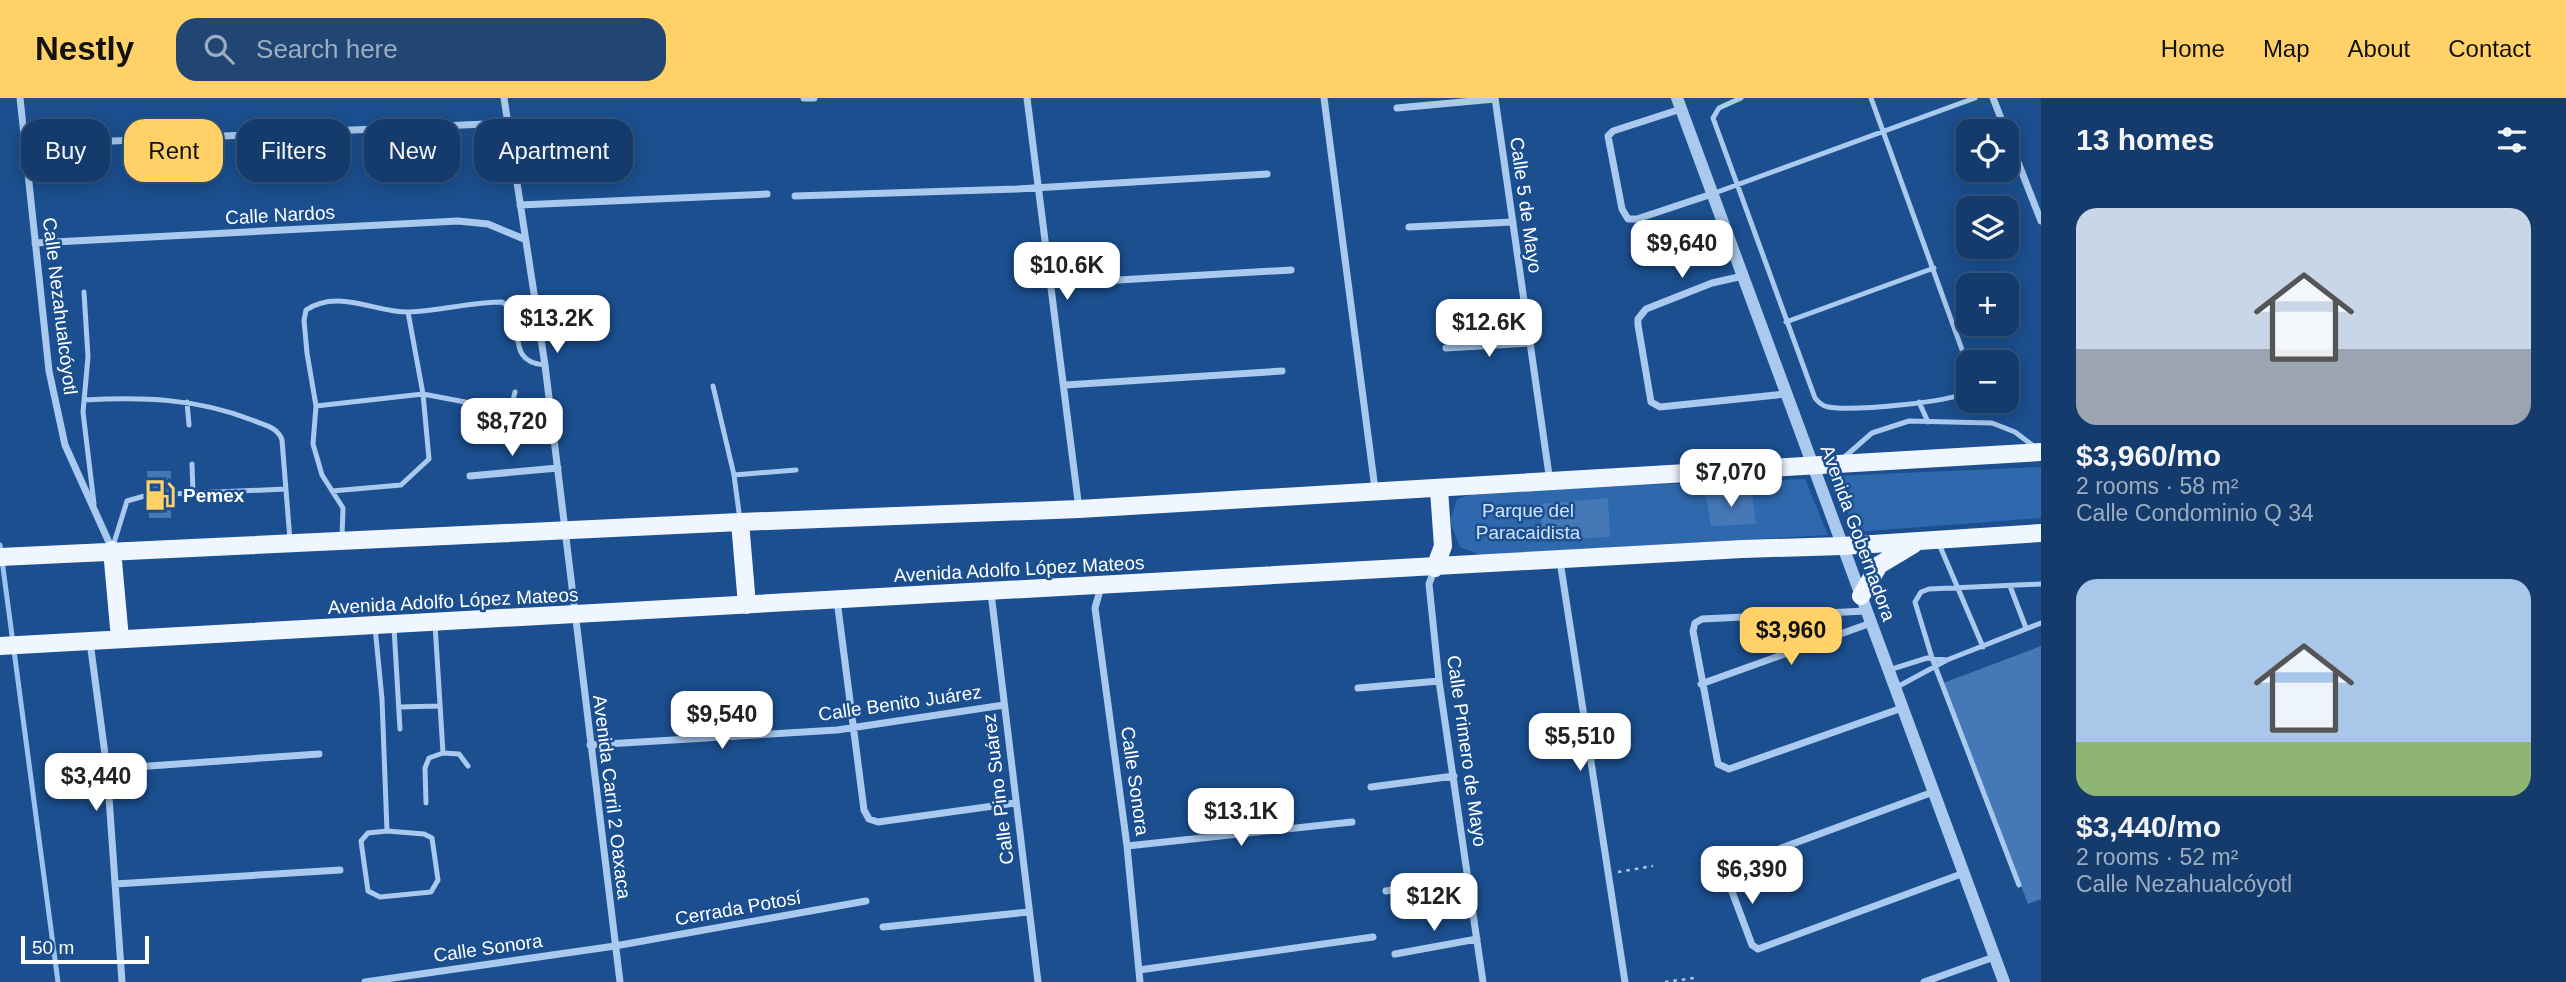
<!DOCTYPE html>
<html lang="en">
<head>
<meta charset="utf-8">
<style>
	:root { --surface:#143b6b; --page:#214673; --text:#f1f3f6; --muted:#9dadc1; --line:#33557e; --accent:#ffd166 }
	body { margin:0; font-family:Helvetica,sans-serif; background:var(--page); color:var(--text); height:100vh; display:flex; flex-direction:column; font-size:26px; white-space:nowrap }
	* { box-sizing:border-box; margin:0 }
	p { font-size:23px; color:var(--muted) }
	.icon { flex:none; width:38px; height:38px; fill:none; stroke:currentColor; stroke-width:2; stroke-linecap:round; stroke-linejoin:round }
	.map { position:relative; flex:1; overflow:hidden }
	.details { display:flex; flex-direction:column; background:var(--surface); width:525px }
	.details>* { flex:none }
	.guide { position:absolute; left:21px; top:21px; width:665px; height:63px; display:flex; gap:14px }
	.controls { position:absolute; left:1956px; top:21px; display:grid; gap:14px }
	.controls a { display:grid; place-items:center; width:63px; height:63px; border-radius:14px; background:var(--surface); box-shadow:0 4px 18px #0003,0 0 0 2px var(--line); font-size:35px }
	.scale { position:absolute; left:21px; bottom:18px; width:128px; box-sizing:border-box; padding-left:7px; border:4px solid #fff; border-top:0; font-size:19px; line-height:24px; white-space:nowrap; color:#fff; -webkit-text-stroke:5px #1b4f8f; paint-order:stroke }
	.price { position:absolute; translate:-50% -60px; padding:0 16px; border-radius:14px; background:#fff; color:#222; font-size:23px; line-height:46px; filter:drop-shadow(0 2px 4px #0008) }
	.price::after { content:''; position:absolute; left:50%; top:42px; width:21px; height:16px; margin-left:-10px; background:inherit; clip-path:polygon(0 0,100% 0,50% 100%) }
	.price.active { background:var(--accent); color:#111 }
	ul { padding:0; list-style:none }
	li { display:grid; align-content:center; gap:14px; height:371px; padding:0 35px }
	li span { display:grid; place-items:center; height:217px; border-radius:21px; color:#555 }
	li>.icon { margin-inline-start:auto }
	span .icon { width:126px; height:126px; fill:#fffc; stroke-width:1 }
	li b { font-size:30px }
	h2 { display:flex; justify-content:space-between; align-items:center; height:84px; padding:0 35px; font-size:30px }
	.chip { padding:0 24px; border-radius:21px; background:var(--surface); box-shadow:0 4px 18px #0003,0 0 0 2px var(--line); font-size:24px; line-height:63px }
	.chip.active { background:var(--accent); color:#111 }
	header { display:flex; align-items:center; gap:42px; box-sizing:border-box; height:98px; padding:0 35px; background:var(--accent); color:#111 }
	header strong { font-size:33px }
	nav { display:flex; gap:38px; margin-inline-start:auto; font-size:24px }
	.search { width:490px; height:63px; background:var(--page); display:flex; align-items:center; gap:18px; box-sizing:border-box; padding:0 24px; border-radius:21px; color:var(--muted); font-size:26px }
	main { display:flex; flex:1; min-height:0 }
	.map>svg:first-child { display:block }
	.green { fill:#2e69ad }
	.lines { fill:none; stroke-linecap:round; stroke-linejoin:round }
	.stream { stroke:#9cc4f0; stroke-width:5 }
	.building { fill:#4478b7 }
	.path { stroke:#a9c9ee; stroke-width:2.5; stroke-dasharray:3.5 5; stroke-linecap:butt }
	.service { stroke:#a9c9ee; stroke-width:5 }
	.minor { stroke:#a9c9ee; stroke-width:7 }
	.tertiary { stroke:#a9c9ee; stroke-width:12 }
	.primary { stroke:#f0f6ff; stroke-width:18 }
	.labels { text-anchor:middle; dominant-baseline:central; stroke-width:5; stroke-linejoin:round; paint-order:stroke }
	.street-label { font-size:19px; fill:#fff; stroke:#1b4f8f }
	.poi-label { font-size:19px; font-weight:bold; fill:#fff; stroke:#1b4f8f; text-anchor:start }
	.park-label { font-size:19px; fill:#cfe3fa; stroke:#1b4f8f }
</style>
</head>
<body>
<header>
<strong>Nestly</strong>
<div class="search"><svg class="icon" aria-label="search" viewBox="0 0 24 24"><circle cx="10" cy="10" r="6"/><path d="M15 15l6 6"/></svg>Search here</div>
<nav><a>Home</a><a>Map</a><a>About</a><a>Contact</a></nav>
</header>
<main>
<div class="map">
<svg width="2041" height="884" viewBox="0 0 2041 884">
	<rect width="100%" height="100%" fill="#1b4f8f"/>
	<path class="green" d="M2041,369V420L1855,434L1834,378Z
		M1805,381L1828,437L1480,457L1460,449L1450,423L1457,401L1483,393Z"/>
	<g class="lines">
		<path class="stream" d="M0,447L58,884"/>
	</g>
	<path class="building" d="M147,373H171V420H149Z
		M1752,395L1756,426L1711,428L1706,397Z
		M1608,400L1610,439L1543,442L1540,406Z
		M2041,548V801L2028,806L1943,585Z"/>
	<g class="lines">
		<path class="path" d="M1618,774L1653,768
			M1665,884L1694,880"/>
		<path class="service" d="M1741,0L1719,10L1713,20L1815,300C1819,305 1822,308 1828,309C1852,313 1950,305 1969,293
			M1871,0L1969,271
			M1712,96L1975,0
			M84,194L88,259L83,314L94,406
			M1786,224L1934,170
			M713,288L734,377L740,422
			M84,302C142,299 196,300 252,322C264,327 278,329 282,342L290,442
			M187,304L189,327
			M1919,304L1928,324
			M316,308L423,296L502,311L512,307L515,294
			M1841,362L1872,335L1909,323L1992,325L2015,334L2036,350
			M192,366L193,395
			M734,377L796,372
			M332,393L401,387L429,361L423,296L408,214
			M171,396L286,391
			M342,439L343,410L322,377L313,346L316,308L307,255L304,222L306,212C338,190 376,215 409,214C440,213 471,204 502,204C530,221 501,264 545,267
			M1939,446L1983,549
			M113,448L127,403L148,397
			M2010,488L2026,530
			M435,526L443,655
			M375,529L382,601L387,733
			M394,530L400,631
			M1889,572L1927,560L1947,562
			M1897,589L1947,562L2041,525
			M399,609L439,608
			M426,705L425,670L429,660L443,655L459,656L468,668
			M387,733L424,736L432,740L438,782L431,794L380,799L368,793L361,743L368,735Z
			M2019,787L1932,560L1915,504L1921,494L1929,491L2041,486"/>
		<path class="minor" d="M20,0L49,273L65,347L112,451
			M504,0L545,267L620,884
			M804,0H814
			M1027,0L1079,411
			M1324,0L1375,391
			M1495,0L1550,384
			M1993,0L2006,33
			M1397,10L1495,1
			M1681,11L1613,33L1608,38L1622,111L1628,121H1637L1712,96
			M2007,36L2041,123
			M25,47L507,25
			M795,98L1017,91L1267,76
			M520,107L767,96
			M1409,129L1513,124
			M35,145L458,123L488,126L524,141
			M1743,178L1712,185L1646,211L1638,221V227L1651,304L1660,309L1786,296
			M1050,186L1291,172
			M1446,250L1530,245
			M1065,287L1282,273
			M470,378L558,370
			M1560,463L1625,884
			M1435,470L1429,486L1439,583L1483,884
			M1101,489L1095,510L1127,748L1140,884
			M991,495L1038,884
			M837,502L864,712L869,721L878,724L1015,705
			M1866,513L1702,521L1695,525L1693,533L1718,666L1729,671L1902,610
			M90,544L107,671L122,884
			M1701,586L1871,525
			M1358,590L1439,583
			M590,647L837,632L1004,607
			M107,671L319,656
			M1371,689L1454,678
			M1933,694L1733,768L1727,774L1728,783L1752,847L1758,851L1964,775
			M1127,748L1352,724
			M115,786L340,772
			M1386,793L1470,780
			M883,829L1029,814
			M1395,856L1477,841
			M1139,872L1373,839
			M365,884L615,848L866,803
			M1924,884L1994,859"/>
		<path class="tertiary" d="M1677,0L2004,884"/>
		<path class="primary" d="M740,424L747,507
			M112,452L120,541
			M0,459L740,424L1079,411L2041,354
			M1435,470L1443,448L1439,392
			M1861,498L1879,467L1914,446
			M0,548L1742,451L1842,448L2041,435"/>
	</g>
	<defs>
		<symbol id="fuel-bare" viewBox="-9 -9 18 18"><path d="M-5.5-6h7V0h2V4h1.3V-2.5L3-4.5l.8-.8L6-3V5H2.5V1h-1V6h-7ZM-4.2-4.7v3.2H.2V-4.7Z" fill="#ffd166" stroke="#1b4f8f" stroke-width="2.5" paint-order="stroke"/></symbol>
	</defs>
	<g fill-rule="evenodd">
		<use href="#fuel-bare" x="138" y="375" width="44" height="44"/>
	</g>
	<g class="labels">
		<g class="street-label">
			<text transform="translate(1526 107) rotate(82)">Calle 5 de Mayo</text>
			<text transform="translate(280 117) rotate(-3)">Calle Nardos</text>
			<text transform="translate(60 208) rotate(83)">Calle Nezahualcóyotl</text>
			<text transform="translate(1858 435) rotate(70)">Avenida Gobernadora</text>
			<text transform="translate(1019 471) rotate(-3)">Avenida Adolfo López Mateos</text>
			<text transform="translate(453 503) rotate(-3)">Avenida Adolfo López Mateos</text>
			<text transform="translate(900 605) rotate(-8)">Calle Benito Juárez</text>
			<text transform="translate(1467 653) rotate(82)">Calle Primero de Mayo</text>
			<text transform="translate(1135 683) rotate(82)">Calle Sonora</text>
			<text transform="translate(998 691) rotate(-97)">Calle Pino Suárez</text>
			<text transform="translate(612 699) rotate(83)">Avenida Carril 2 Oaxaca</text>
			<text transform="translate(738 810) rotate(-10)">Cerrada Potosí</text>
			<text transform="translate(488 850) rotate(-8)">Calle Sonora</text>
		</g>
		<g class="poi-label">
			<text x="183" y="397">Pemex</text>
		</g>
		<g class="park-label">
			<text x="1528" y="412">Parque del<tspan x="1528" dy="22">Paracaidista</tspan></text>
		</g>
	</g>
</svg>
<div class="controls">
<a><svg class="icon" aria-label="locate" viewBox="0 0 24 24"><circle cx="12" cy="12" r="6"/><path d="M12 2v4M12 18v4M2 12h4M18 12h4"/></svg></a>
<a><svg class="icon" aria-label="layers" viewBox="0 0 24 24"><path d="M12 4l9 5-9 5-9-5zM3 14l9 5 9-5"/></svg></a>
<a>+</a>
<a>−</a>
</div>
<div class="scale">50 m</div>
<b class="price" style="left:1682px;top:182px">$9,640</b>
<b class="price" style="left:1067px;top:204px">$10.6K</b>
<b class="price" style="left:557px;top:257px">$13.2K</b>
<b class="price" style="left:1489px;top:261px">$12.6K</b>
<b class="price" style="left:512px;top:360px">$8,720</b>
<b class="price" style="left:1731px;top:411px">$7,070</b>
<b class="price active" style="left:1791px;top:569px">$3,960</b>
<b class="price" style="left:722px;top:653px">$9,540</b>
<b class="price" style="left:1580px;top:675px">$5,510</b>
<b class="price" style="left:96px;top:715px">$3,440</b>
<b class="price" style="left:1241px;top:750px">$13.1K</b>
<b class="price" style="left:1752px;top:808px">$6,390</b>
<b class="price" style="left:1434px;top:835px">$12K</b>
<div class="guide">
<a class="chip">Buy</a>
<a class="chip active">Rent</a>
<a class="chip">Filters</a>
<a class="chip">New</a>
<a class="chip">Apartment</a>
</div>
</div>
<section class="details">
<h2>13 homes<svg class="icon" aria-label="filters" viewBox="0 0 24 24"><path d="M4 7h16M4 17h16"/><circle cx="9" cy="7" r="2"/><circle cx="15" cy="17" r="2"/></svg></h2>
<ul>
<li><span style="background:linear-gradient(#c9d6e8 65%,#9aa5b1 0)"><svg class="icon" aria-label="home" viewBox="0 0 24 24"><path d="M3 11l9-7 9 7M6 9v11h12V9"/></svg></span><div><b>$3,960/mo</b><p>2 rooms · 58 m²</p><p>Calle Condominio Q 34</p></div></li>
<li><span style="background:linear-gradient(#a9c7e8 75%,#8fb573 0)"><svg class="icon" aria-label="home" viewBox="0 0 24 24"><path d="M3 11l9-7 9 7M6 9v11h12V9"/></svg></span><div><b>$3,440/mo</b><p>2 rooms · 52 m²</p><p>Calle Nezahualcóyotl</p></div></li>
</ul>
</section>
</main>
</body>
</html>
